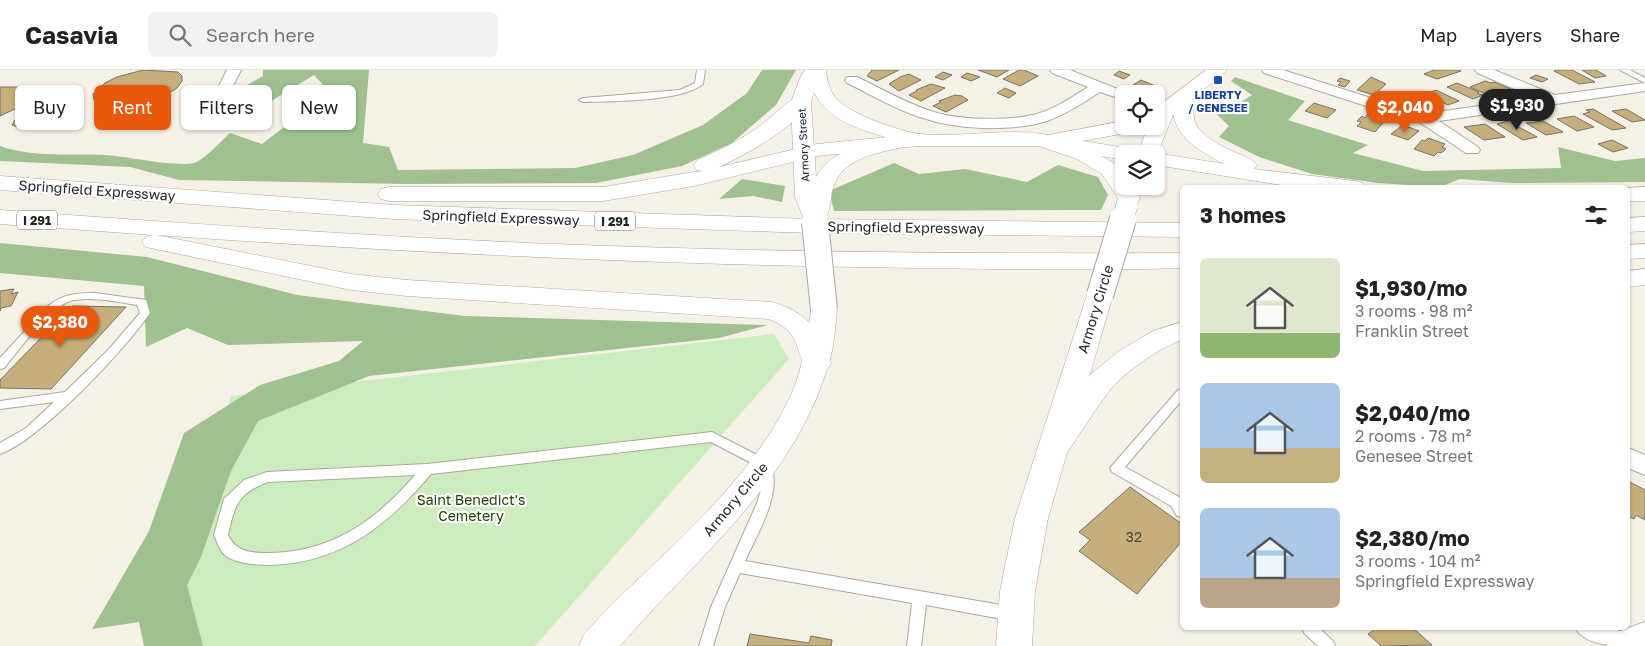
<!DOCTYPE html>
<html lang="en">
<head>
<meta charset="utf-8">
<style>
	:root { --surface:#fff; --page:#f2f2f2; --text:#222; --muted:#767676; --line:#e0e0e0; --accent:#ea580c }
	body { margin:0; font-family:"Golos Text",sans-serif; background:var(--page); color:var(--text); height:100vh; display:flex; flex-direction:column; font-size:19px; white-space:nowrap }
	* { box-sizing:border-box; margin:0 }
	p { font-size:16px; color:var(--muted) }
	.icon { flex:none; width:28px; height:28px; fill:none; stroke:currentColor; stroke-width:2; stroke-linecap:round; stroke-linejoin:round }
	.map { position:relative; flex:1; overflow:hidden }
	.sheet { position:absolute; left:1180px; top:115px; width:450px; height:445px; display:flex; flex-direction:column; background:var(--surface); border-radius:8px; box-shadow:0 1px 4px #0004 }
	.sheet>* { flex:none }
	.banner { position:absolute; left:15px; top:15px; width:475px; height:45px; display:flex; gap:10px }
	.buttons { position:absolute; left:1115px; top:15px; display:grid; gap:10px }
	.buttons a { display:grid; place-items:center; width:50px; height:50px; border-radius:8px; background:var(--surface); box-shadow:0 1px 4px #0004; font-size:25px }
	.price { position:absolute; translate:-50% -42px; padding:0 11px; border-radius:18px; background:var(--accent); color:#fff; font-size:16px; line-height:32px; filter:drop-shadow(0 1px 2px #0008) }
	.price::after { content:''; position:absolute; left:50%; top:30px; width:15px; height:11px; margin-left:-8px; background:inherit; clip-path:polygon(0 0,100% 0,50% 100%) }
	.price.on { background:#222; color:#fff }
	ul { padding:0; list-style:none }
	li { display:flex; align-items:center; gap:15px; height:125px; padding:0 20px }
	li span { display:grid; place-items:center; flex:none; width:140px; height:100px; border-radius:8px; color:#555 }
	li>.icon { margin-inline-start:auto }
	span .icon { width:60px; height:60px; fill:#fffc; stroke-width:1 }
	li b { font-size:21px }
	h2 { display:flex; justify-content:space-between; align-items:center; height:60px; padding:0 20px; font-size:21px }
	.tag { padding:0 18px; border-radius:8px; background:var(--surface); box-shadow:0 1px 4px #0004; font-size:18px; line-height:45px }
	.tag.on { background:var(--accent); color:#fff }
	header { display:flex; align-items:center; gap:30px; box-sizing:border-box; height:70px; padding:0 25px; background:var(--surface); border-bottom:1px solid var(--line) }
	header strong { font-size:24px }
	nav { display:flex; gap:28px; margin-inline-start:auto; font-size:18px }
	.search { width:350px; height:45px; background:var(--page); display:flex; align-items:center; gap:12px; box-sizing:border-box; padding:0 18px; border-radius:8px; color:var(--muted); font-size:19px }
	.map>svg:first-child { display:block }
	.green { fill:#ccecbd }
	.forest { fill:#a0c090 }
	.building { fill:#c7af7b; stroke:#77736a }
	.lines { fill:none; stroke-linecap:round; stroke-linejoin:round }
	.service-casing { stroke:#aca89e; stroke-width:2 }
	.minor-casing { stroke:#aca89e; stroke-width:2 }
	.secondary-casing { stroke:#aca89e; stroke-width:1 }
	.primary-casing { stroke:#aca89e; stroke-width:1 }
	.motorway-casing { stroke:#aca89e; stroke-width:1 }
	.service { fill:#fff; fill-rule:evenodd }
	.minor { fill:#fff; fill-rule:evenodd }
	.secondary { fill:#fff; fill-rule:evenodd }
	.primary { fill:#fff; fill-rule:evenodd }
	.motorway { fill:#fff; fill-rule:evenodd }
	.primary-bridge-far1-casing { stroke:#aca89e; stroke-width:22; stroke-linecap:butt }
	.primary-bridge-casing { stroke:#aca89e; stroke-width:28; stroke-linecap:butt }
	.primary-bridge-far1 { stroke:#fff; stroke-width:21 }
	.primary-bridge { stroke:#fff; stroke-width:26 }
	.transit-dot { fill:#1a4fb4; stroke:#fff; stroke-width:2 }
	.labels { text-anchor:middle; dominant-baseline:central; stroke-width:4.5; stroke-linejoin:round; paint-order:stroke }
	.far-transit-label { font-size:11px; font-weight:bold; fill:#164399; stroke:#fff }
	.far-street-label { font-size:11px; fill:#262420; stroke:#fff }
	.shield { fill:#fff; stroke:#676663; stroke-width:1 }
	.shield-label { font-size:12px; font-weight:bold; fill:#262420 }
	.street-label { font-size:14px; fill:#262420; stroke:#fff }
	.park-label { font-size:14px; fill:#1e4500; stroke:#fff }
	.near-number-label { font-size:14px; fill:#4e4737 }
</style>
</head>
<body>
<header>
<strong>Casavia</strong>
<div class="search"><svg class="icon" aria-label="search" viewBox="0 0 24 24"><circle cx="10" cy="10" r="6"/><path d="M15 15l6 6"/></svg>Search here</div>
<nav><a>Map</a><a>Layers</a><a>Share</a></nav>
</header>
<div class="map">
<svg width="1645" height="576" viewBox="0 0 1645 576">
	<rect width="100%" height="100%" fill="#f6f1e7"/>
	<path class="green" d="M774,264L789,289L535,576H163L159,550L231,326Z"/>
	<path class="forest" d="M263,0H369L363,73L389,77L398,100L575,98L633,85L703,55L747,23L762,0H796L776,35L732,73L682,96L596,113L404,114L179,110L130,97L0,91V76C35,88 70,83 106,85C130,87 174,97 194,93C203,91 222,70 230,63L262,74L292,51L324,16L314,5L252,43L225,38L238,20L263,6Z
		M1235,7L1305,31L1288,50L1368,75L1353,83L1423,101L1561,98L1558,77L1615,91L1645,88V112L1511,113L1460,109L1440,117L1378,113L1312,104L1259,87L1219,67L1229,56L1208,36L1227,41L1252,25L1231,11Z
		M894,93L919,104L965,99L1027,112L1058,95L1098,107L1108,125L1101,140L834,141L829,121Z
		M742,109L785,116L782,132L753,126L719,129Z
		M0,173L147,187L297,225L465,246L768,255L719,268L369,306L258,351L231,401L201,487L187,515L203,576H144L139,552L92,559L149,461L184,363L260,315L339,291L363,271L228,275L187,258L146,277L144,216L0,203Z"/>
	<path class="building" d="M143,0L178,2L182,6V11L177,18L168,24L139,34L110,36L99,34L94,30L93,24L105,13L117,7Z
		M872,0H899L877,11L867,6Z
		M978,0H1009L997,7Z
		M1019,0H1024L1038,6L1020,16L1003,9Z
		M1434,0H1459L1461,1L1437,9L1424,4Z
		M1557,0H1572L1595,12L1579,14L1554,1Z
		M1582,0H1596L1606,6L1595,8Z
		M1119,1L1130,5L1124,9L1114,5Z
		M943,2L952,5L943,10L935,7Z
		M967,3L980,7L971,11L961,7Z
		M909,4L921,10L899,21L889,14L900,7Z
		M1536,5L1548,9L1542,12L1530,8Z
		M1371,7L1386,14L1374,25L1357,20Z
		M1340,8L1350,11L1345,17L1338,15L1341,12L1337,11Z
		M1141,10L1158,17L1147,24L1130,17Z
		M1485,11L1491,13L1494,12L1518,22L1499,30L1470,17Z
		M1457,13L1479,22L1477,23L1483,25L1473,29L1447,17Z
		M931,14L945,18L921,31L909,25L917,21L916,20Z
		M0,17H17L24,20L28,25L26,30L19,37L0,46Z
		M1005,18L1016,23L1009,28L997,23Z
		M1436,20L1459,31L1448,35L1425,24Z
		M955,25L962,26L968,30L946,42L933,36L941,32L939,31Z
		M1314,33L1336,40L1327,48L1305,41Z
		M1593,39L1626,58L1612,60L1583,44L1590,42L1586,40Z
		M1626,39L1645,50L1632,52L1612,41Z
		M48,41L55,43V46L44,54L24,59L12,55L15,50L20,46L34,42Z
		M1369,42L1387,48L1375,62L1357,56L1361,52L1357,51L1362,46L1365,48Z
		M1574,46L1594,57L1577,61L1557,49Z
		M1508,51L1537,67L1523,70L1497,54Z
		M1543,51L1563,62L1546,65L1526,53Z
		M1485,54L1505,67L1484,70L1464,57Z
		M1403,55L1419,61L1408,70L1391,64Z
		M1428,68L1445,74L1442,77L1446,79L1441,83L1438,82L1434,86L1414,79L1422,70L1425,71Z
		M1612,70L1628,78L1613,82L1598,74Z
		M14,219L11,224L18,222L11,236L1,238L0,241V221Z
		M72,236L126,237L51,319L0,318V310Z
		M1628,411L1645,420V450L1636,445L1634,449L1628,446Z
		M1130,417L1182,454V471L1137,524L1079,481L1090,470L1079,462Z
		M1377,558H1413L1432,575L1381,576L1368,564Z
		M750,564L809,573L811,566L832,570L831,576H747Z"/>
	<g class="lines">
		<defs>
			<path id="service" d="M697,0H705L703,14C681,32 612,31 583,32L579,30L583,28L680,20L695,13Z
				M1620,0H1630L1645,8V13Z
				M95,223L146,230L150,243C126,279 39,371 0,384V373L26,358L54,332L0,339V331L65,322L109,279L140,243L137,235C119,232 86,225 68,232C48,240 19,280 4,298L0,299V288L48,236C63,224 76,223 95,223Z
				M1182,319V330L1125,397L1181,428L1182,431V447L1177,446L1171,436L1112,402L1110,398L1178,320Z
				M712,362L769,391C785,420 757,464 745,491L1013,537L1018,539L1020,544L1018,549L1013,551L926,535L921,576H907L912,533L740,503L725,537L713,576H699L711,537L757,433L763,413L759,397L711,372L431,404C387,456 341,493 270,495C256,495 232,494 222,482C219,478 217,471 214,465L224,429L244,410L267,402L427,394ZM415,405C375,452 330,483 266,483C250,483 235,481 228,465C235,435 237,424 268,412Z
				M1302,558H1319L1333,571L1335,576H1318L1304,563Z"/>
			<path id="minor" d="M227,0H241L231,20L222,29H212L210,26L218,18Z
				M1050,0H1070L1130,24H1124V30L1100,22C1083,33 1066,44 1047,51C1011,62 958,60 923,48C896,40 872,25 847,13L845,10L847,7H857C882,19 907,34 934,42C958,50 1008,51 1033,45C1053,40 1071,28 1088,17L1052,3Z
				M1262,0H1283L1399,37L1421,41L1437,42L1536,28L1477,3L1475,0H1494L1555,25L1645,13V21L1439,51L1478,77L1480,80L1478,83H1466L1416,50L1391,44L1264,3Z
				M1628,378L1645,385V405L1628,398Z
				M1575,558C1596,555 1625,554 1635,576C1613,576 1586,576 1575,558Z"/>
			<path id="secondary" d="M1206,0H1227L1173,45L1156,87V84H1138L1148,56H1156V38Z
				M1124,51V56H1142L1139,60L1132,62L1048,77L1041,75L1038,71L1041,67L1048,65Z
				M1645,552V576H1607L1612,564Z"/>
			<path id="primary" d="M805,0H826C827,10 829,20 836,28C849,44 899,61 919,64C958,68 1003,58 1042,64C1063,67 1110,86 1124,102V116H1134L1140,128L1135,140L1127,142L1119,140L1116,135L1118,128L1102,104L1077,89L1039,76H918L905,73L902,77C875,84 842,88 833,118C830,128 831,141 825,148L827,152L823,157L815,159L807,157L795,127L791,32L800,8ZM814,22C828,51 861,60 889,68C860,74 832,80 816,107L811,32Z
				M1100,217L1109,219L1113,225L1048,448L1035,521L1032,576H996L1000,521L1015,448L1087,225L1091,219Z
				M824,231L833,234L837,240C835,255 835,271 831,285C799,408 699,485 620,576H579L584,564L596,551C664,480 749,416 791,325C803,298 807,269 811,240L815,234Z"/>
			<path id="motorway" d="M1183,21L1190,23C1197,34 1189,49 1200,60C1208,68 1219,75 1230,80C1238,84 1251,87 1257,95L1254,99L1355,111L1363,113L1366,118H1300L1156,95V84H1152L1156,83L1225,94C1202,83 1173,67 1173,38C1173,32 1173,28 1176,23Z
				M801,26L808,28L811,32C791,60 749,83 719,97L817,74L918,64L925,66L928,70L925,74L918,76L817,86L694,116L603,131H389L381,129L378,124L381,119L389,117H603L694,102L702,101L697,100L694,95L697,90C719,81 740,70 760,56C773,47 786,30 801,26Z
				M1041,64L1126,78L1133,80L1136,84H1124V90L1034,74L1031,70L1034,66Z
				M0,106L394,135L811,149L1182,153V167L811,163L394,149L0,120Z
				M1645,117V131H1628L1627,118Z
				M0,140C176,153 352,165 528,173C746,182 964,184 1182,183V198C1095,201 1007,199 919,198C665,195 411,183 156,165L351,204L407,210L772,232C804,241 823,260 831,293L827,300L817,303L807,300C793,276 802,263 769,249L407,226L351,220L146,177L142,172L146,167L153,165L0,154Z
				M1645,147V161L1628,162V148Z
				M1645,174V188L1628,189V175Z
				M1645,199V215L1628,217V201Z
				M1182,252V270C1162,276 1123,303 1110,320C1093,342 1078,367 1062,390L1051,394L1040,390L1036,382L1040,374L1091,304L1119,281L1153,261Z"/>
		</defs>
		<use href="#service" class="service-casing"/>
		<use href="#minor" class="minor-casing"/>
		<use href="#secondary" class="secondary-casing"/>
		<use href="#primary" class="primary-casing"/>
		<use href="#motorway" class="motorway-casing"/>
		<use href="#service" class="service"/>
		<use href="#minor" class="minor"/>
		<use href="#secondary" class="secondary"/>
		<use href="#primary" class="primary"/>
		<use href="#motorway" class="motorway"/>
		<defs>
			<path id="primary-bridge-far1" d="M1122,151L1127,135"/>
			<path id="primary-bridge" d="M815,152L824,240
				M1100,225L1123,149"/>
		</defs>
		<use href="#primary-bridge-far1" class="primary-bridge-far1-casing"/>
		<use href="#primary-bridge" class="primary-bridge-casing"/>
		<use href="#primary-bridge-far1" class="primary-bridge-far1"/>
		<use href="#primary-bridge" class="primary-bridge"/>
	</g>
	<rect class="transit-dot" x="1213" y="5" width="10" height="10" rx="2.5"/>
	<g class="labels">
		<g class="far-transit-label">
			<text x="1218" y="24">LIBERTY<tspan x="1218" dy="13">/ GENESEE</tspan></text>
		</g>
		<g class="far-street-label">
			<text transform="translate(803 75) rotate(-93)">Armory Street</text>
		</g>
		<g class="shield">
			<rect x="17" y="140.5" width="40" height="19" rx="4"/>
			<rect x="595" y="141.5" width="40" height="19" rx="4"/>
		</g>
		<g class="shield-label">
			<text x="37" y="150">I 291</text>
			<text x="615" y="151">I 291</text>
		</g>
		<g class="street-label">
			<text transform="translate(97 120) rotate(4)">Springfield Expressway</text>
			<text transform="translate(501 147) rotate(2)">Springfield Expressway</text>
			<text transform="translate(906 157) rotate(1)">Springfield Expressway</text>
			<text transform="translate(1095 239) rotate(-73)">Armory Circle</text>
			<text transform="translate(735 429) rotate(-50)">Armory Circle</text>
		</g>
		<g class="park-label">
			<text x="471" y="429">Saint Benedict's<tspan x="471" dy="16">Cemetery</tspan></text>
		</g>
		<g class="near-number-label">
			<text x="1134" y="466">32</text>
		</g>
	</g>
</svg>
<div class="buttons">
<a><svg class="icon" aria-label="locate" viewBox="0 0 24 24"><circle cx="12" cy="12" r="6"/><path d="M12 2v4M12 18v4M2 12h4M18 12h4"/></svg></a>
<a><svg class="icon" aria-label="layers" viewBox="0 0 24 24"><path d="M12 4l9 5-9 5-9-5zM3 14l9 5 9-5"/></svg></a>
</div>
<b class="price on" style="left:1517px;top:61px">$1,930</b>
<b class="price" style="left:1405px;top:63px">$2,040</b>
<b class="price" style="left:60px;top:278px">$2,380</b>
<div class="banner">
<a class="tag">Buy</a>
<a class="tag on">Rent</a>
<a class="tag">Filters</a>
<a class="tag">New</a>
</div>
<section class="sheet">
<h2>3 homes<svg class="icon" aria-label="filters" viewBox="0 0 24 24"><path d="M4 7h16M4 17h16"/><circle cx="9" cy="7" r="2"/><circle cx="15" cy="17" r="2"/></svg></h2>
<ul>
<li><span style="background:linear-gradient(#dfe7d0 75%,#8fb573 0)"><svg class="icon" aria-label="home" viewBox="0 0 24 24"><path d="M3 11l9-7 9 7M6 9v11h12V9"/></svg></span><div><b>$1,930/mo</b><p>3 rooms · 98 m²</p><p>Franklin Street</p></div></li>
<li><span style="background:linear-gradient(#a9c7e8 65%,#c2b280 0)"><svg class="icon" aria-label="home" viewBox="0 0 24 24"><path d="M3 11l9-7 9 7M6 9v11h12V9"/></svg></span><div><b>$2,040/mo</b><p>2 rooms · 78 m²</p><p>Genesee Street</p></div></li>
<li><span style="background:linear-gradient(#a9c7e8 70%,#b9a48a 0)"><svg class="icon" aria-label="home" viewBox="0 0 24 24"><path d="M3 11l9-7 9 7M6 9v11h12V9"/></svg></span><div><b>$2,380/mo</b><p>3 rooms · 104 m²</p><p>Springfield Expressway</p></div></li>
</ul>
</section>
</div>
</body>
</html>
